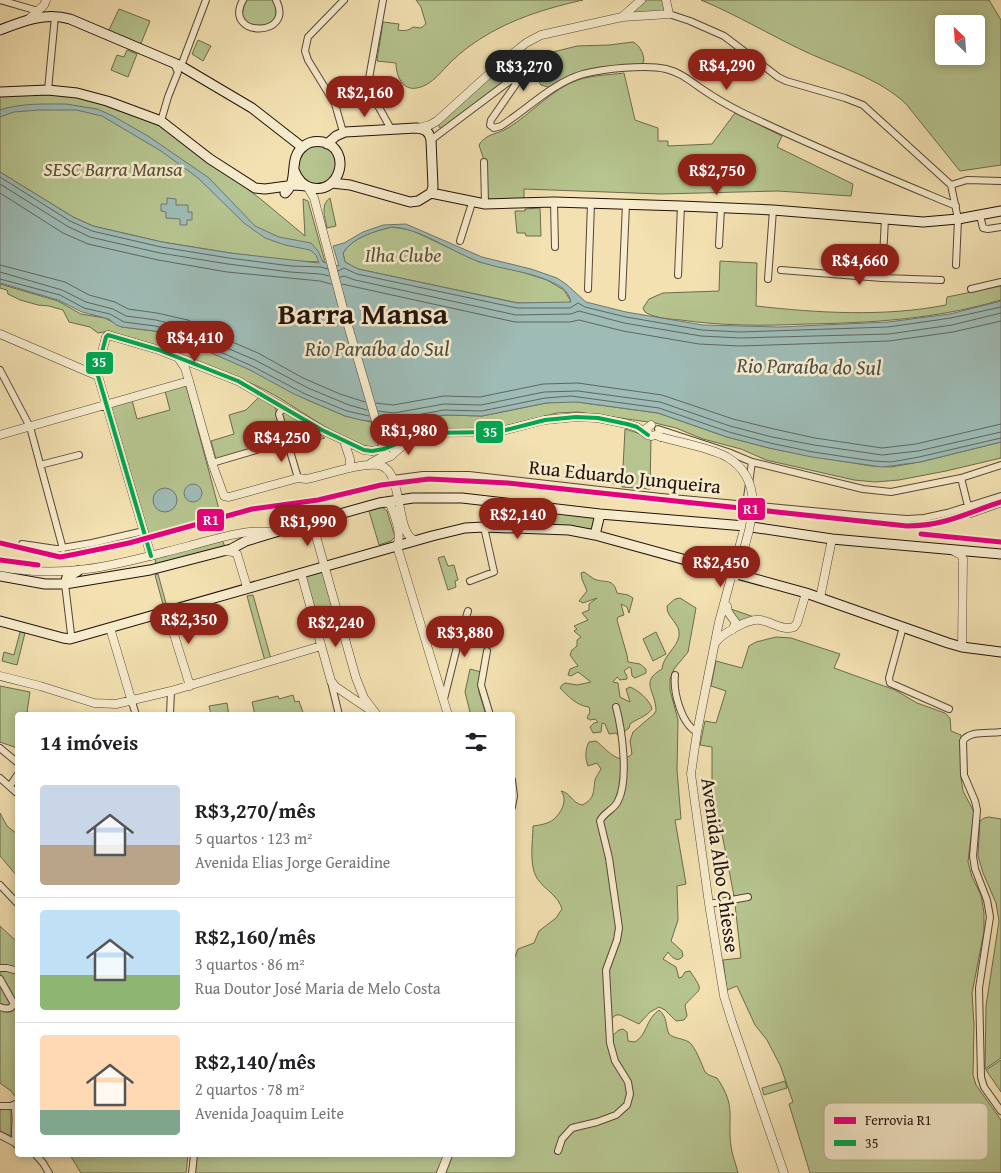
<!DOCTYPE html>
<html lang="pt">
<head>
<meta charset="utf-8">
<style>
	:root { --surface:#fff; --page:#f6f6f6; --text:#202124; --muted:#757577; --line:#e0e0e0; --accent:#8f2418 }
	body { margin:0; font-family:"Gentium Book Plus",serif; background:var(--page); color:var(--text); height:100vh; display:flex; flex-direction:column; font-size:19px; white-space:nowrap }
	* { box-sizing:border-box; margin:0 }
	p { font-size:16px; color:var(--muted) }
	.icon { flex:none; width:28px; height:28px; fill:none; stroke:currentColor; stroke-width:2; stroke-linecap:round; stroke-linejoin:round }
	.map { position:relative; flex:1; overflow:hidden }
	.panel { position:absolute; left:15px; top:712px; width:500px; height:445px; display:flex; flex-direction:column; background:var(--surface); border-radius:5px; box-shadow:0 2px 8px #0003 }
	.panel>* { flex:none }
	.needle { width:32px; rotate:335deg }
	.buttons { position:absolute; left:935px; top:15px; display:grid; gap:10px }
	.buttons a { display:grid; place-items:center; width:50px; height:50px; border-radius:5px; background:var(--surface); box-shadow:0 2px 8px #0003; font-size:25px }
	.price { position:absolute; translate:-50% -42px; padding:0 11px; border-radius:18px; background:var(--accent); color:#fff; font-size:16px; line-height:32px; filter:drop-shadow(0 1px 2px #0008) }
	.price::after { content:''; position:absolute; left:50%; top:30px; width:15px; height:11px; margin-left:-8px; background:inherit; clip-path:polygon(0 0,100% 0,50% 100%) }
	.price.current { background:#222; color:#fff }
	ul { padding:0; list-style:none }
	li { display:flex; align-items:center; gap:15px; height:125px; padding:0 25px }
	li+li { border-top:1px solid var(--line) }
	li span { display:grid; place-items:center; flex:none; width:140px; height:100px; border-radius:5px; color:#555 }
	li>.icon { margin-inline-start:auto }
	span .icon { width:60px; height:60px; fill:#fffc; stroke-width:1 }
	li b { font-size:21px }
	h2 { display:flex; justify-content:space-between; align-items:center; height:60px; padding:0 25px; font-size:21px }
	.map>svg:first-child { display:block }
	.green { fill:#b6c48f; stroke:#6c6b4d; fill-rule:evenodd }
	.water { fill:#9ebbb5; stroke:#6d7771; fill-rule:evenodd }
	.lines { fill:none; stroke-linecap:round; stroke-linejoin:round }
	.shore { stroke:#606660; stroke-width:1 }
	.minor-casing { stroke:#574635; stroke-width:8 }
	.tertiary-casing { stroke:#574635; stroke-width:9 }
	.secondary-casing { stroke:#23120b; stroke-width:11 }
	.minor { stroke:#f7eccd; stroke-width:6 }
	.tertiary { stroke:#f7eccd; stroke-width:8 }
	.secondary { stroke:#f7eccd; stroke-width:9 }
	.tertiary-bridge-casing { stroke:#574635; stroke-width:9; stroke-linecap:butt }
	.tertiary-bridge { stroke:#f7eccd; stroke-width:8 }
	.bus-1-casing { stroke:#f7eccd; stroke-width:8 }
	.bus-1 { stroke:#00a651; stroke-width:4 }
	.rail-1-casing { stroke:#f7eccd; stroke-width:9 }
	.rail-1 { stroke:#e5007d; stroke-width:5 }
	.labels { text-anchor:middle; dominant-baseline:central; stroke-width:5; stroke-linejoin:round; paint-order:stroke }
	.park-label { font-size:20px; font-style:italic; fill:#565039; stroke:#f7eccd }
	.street-label { font-size:20px; fill:#23120b; stroke:#f7eccd }
	.water-label { font-size:21px; font-style:italic; fill:#4e4d46; stroke:#f7eccd }
	.town-label { font-size:30px; font-weight:bold; fill:#23120b; stroke:#f7eccd }
	.key { fill:#f7eccd; stroke:#b7ab93; stroke-width:1 }
	.key-label { font-size:14px; fill:#23120b }
	.line-badge { stroke:#f7eccd; stroke-width:2 }
	.badge-label { font-size:14px; text-anchor:middle; font-weight:bold; fill:#fff }
</style>
</head>
<body>
<div class="map">
<svg width="1001" height="1173" viewBox="0 0 1001 1173">
	<rect width="100%" height="100%" fill="#f3e1b2"/>
	<filter id="stains"><feTurbulence type="fractalNoise" baseFrequency=".004" numOctaves="4"/><feColorMatrix values="0 0 0 0 .2 0 0 0 0 .09 0 0 0 0 .02 0 0 0 .5 -.17"/></filter>
	<radialGradient id="worn" r=".72"><stop offset=".6" stop-color="#630" stop-opacity="0"/><stop offset="1" stop-color="#630" stop-opacity=".3"/></radialGradient>
	<path class="green" d="M245,0H274C279,13 277,18 266,27L248,25L242,15Z
		M416,0H583C547,8 511,19 480,39C471,45 461,52 453,60C442,70 433,85 417,88C402,91 396,75 396,63L377,61L383,22L399,24L398,30C404,31 408,31 413,27L421,28L426,24L421,7Z
		M641,0H666L669,14L622,17Z
		M701,0H989L1001,20V165L960,171L906,104C879,78 838,67 804,51C770,35 737,15 701,0ZM944,24H976V56H944Z
		M119,9L150,21L140,46L108,32Z
		M198,40L211,46L203,61L192,54Z
		M633,42C640,45 646,57 643,64L613,67L548,87L541,85L533,72L537,59L545,54L577,46L609,45Z
		M127,50L137,54L128,77L111,70L117,55L124,57Z
		M508,66L512,71L511,77L443,128H440L438,124L445,115L502,68Z
		M624,73L635,120L658,128V141H668V146L712,144L735,113L782,136L777,147L853,184L851,196L778,191L661,194L524,189V199L486,200L485,163L479,145C485,134 498,134 508,128C532,113 552,89 578,80C593,75 609,75 624,73Z
		M60,91L161,122L263,201L305,236L303,199L308,201L325,262L291,261L230,253L162,242L93,226L73,217L0,172V95Z
		M316,144L330,148L338,161L333,178L320,186L306,183L297,171L299,153Z
		M330,198L336,226L327,228C325,217 320,205 330,198Z
		M540,208L541,236H526L525,233H517L515,211H525V209Z
		M392,227L411,230L479,262L519,271L547,280L564,290L572,303H518L358,269L345,262L343,253C353,237 375,231 392,227Z
		M720,261L757,263L756,306C818,313 885,317 946,305L947,297L1001,286V300C937,319 872,323 806,324C764,326 723,326 681,320C670,319 654,318 645,312L643,308L649,299L663,293L719,291Z
		M0,284L58,301L81,314L105,318L122,327L154,331L181,337L216,355L239,364L310,401L345,416L371,422L379,447C358,448 337,434 319,423C299,411 279,396 257,386C209,364 158,350 109,331L98,333L90,327L69,322L63,310L49,306L38,305L20,300L8,294L7,290L0,288Z
		M186,385L221,517L146,537L110,406L132,400L137,419L170,410L165,391Z
		M259,397L275,407L285,440L216,459L211,441L234,434L229,415L246,410Z
		M570,401L658,413L727,437L769,448L809,456L872,466L891,467L920,462L1001,442V458L946,471L899,480L875,482L854,480L766,460L741,449L703,439L676,428L655,423L578,412L557,413L493,429L428,428L388,445L381,423H401L445,415L482,416L546,403Z
		M284,411L325,438L291,447L281,413Z
		M625,429L651,437L650,489L622,487Z
		M603,472L620,473V484L602,483Z
		M382,507L387,511L395,537L391,541L379,545L369,511Z
		M550,511L597,514L594,533L549,527Z
		M221,537L225,547L156,564L154,555Z
		M444,556L448,566L454,565L458,580L455,581L456,587L448,590L438,558Z
		M325,568L338,614L315,620L302,574Z
		M584,572C587,574 591,577 594,579C606,584 613,577 617,593L628,595L633,598L629,613L627,607L621,604L624,615L618,617L617,620L627,655L628,662L640,664L646,669V673L635,678L632,676L631,668L629,667L624,671L627,676V679L620,680L617,677L613,682L618,683L620,697L630,702L626,689L630,687C638,690 650,700 652,709C646,717 638,718 630,724L629,728L625,731L620,738L616,733L609,734L605,724L602,723L601,732L593,733L590,727L594,723L598,722L595,719L590,720L587,718L590,712L589,707C577,706 568,696 560,688L562,685L565,683L577,685L591,682L578,672L571,676L568,675L570,669L578,666L570,655L572,650L577,646V640L581,637L574,631L577,629L574,626L588,620L582,613L589,610V604L597,598L583,603L579,601L587,591L582,579L581,573Z
		M158,574L167,607L164,608L155,575Z
		M253,595L271,659L265,661L247,596Z
		M680,598L696,608L688,652L674,669L670,679V690L678,720L677,770L681,819L675,820L686,884L677,886L678,920L671,941L682,951L683,956C678,963 672,958 668,952L663,959L676,967L679,978L682,977L685,972L690,971C705,994 701,986 685,1005L687,1016L684,1020L676,1021L665,1010L659,1007L650,1012L639,1024L620,1015H616L611,1019L612,1036L619,1030L623,1029L627,1032L628,1041L635,1042C648,1034 645,1020 659,1010C668,1017 665,1026 669,1034C675,1039 682,1038 689,1042C695,1046 702,1065 705,1072L709,1075L717,1078C737,1107 727,1117 731,1146C732,1155 736,1164 738,1173H446L453,1155H512L514,959L518,949L534,943L539,931L556,918L562,909C558,896 547,891 539,881C528,868 533,842 533,826C540,825 547,824 553,820C562,812 568,800 561,791C571,793 572,803 582,805C595,799 593,792 595,780C596,777 599,772 601,769L597,763L588,766C585,759 585,749 589,742L596,741C607,749 618,767 632,754L630,741L633,732L654,714L656,711C656,691 639,682 662,669C663,656 677,648 679,636C681,623 666,618 667,606L675,599Z
		M731,609L754,617L738,625Z
		M20,632L25,633L17,665L2,661L4,652L14,655Z
		M656,632L666,654L653,661L643,639Z
		M776,637L791,638L840,654L834,668L895,690L917,703L945,713L950,718L951,731L961,735V778L963,791L974,812L968,862L972,877L981,895L984,913V932L972,993L974,1025L973,1075L976,1085L1001,1120V1173H810L789,1104L793,1102L780,1065L767,1040L755,1025L737,986L727,990L723,960L741,958L734,896L723,839L712,795V747L700,745L705,721L716,723L726,691L711,686L716,661L742,668L749,646L756,642Z
		M470,669L481,672L479,692L486,715H469L468,713L470,712L465,692Z
		M0,686L30,692L27,712L40,715H18L17,748L0,742Z
		M293,695L295,702L299,701L304,715H255L252,702L278,696L279,699Z
		M227,703L229,715H211L209,706Z
		M0,813L7,826L17,834V876L0,856Z
		M989,817L1001,819V1058L985,1069L986,1006L999,921L996,903L983,873L978,856L980,821L984,818Z
		M0,926L17,942V1099L11,1091L0,1083Z
		M1001,1060V1092L986,1070Z
		M785,1081L787,1088L764,1095L762,1088Z
		M0,1107L11,1108V1136L0,1131Z
		M70,1155H188L186,1173H81Z
		M196,1155H444L436,1173H194Z"/>
	<path class="water" d="M66,104L97,109L113,116L148,136L209,178L255,226L279,237L311,243L318,251L323,262L339,266L333,246L344,243L363,232L383,225L406,224L482,257L531,269L557,278L566,284L586,302L626,312L703,325L779,327L888,322L950,314L1001,301V442L920,462L882,467L812,457L769,448L727,437L658,413L577,402L546,403L482,416L445,415L394,424L361,420L345,416L294,394L250,370L216,355L181,337L154,331L122,327L116,325L109,319L82,312L58,300L0,283V172L73,217L93,226L162,242L230,253L319,263L316,255L310,250L285,245L265,238L244,223L198,178L161,151L102,116L76,110H39L14,112L0,117V110C21,103 44,104 66,104ZM392,227C419,228 451,251 477,261C502,270 530,271 554,283C563,287 569,293 571,302L517,303L358,269L345,262L343,253C353,237 375,231 392,227Z
		M167,198L176,199V205H188V212H192V220H187V225H180V219L166,218V212L161,211V204H167Z
		M411,252L430,257L429,264L409,259Z
		M184 493a9 9 0 1 1 18 0a9 9 0 1 1-18 0Z
		M153 500a12 12 0 1 1 24 0a12 12 0 1 1-24 0Z"/>
	<g class="lines">
		<path class="shore" d="M0,177L70,221L92,231L161,247L229,258L291,266L321,267L328,269
			M0,184L67,226L90,237L160,253L228,264L290,272L321,274L329,276
			M0,193L63,233L88,244L158,260L227,272L320,281L331,284
			M0,265L65,282L89,295L115,302L128,309L157,313L188,320L223,338L258,353L303,378L340,394L365,402
			M338,271L344,268L357,274L517,308H570L578,303L585,307L626,317L702,330L740,332L888,327L951,318L1001,307
			M0,272L62,290L86,302L113,309L126,316L156,320L185,327L220,345L255,360L308,388L349,405L367,410
			M340,277L344,276L355,280L516,315L571,314L579,311L624,323L701,336L740,338L889,334L952,325L1001,313
			M0,279L60,295L84,308L110,314L124,322L155,326L183,333L218,351L252,366L305,394L347,411L369,416
			M342,284L515,322H570L579,320L623,331L699,344L740,346L889,341L953,332L1001,321
			M376,403L393,405L444,396L480,397L543,384L578,383L662,395L733,419L774,429L815,438L882,448L916,444L1001,424
			M378,411L394,413L444,404L481,405L544,392L578,391L660,402L730,426L772,437L814,445L882,455L918,451L1001,432
			M380,418H400L444,410L482,411L545,398L571,396L659,408L729,432L770,443L813,452L873,461L891,462L919,457L1001,438"/>
		<defs>
			<path id="minor" d="M0,0L38,11
				M243,0C222,38 296,38 276,0
				M383,0L368,84L371,93L391,129
				M669,14L690,21L724,36L778,77L786,81L845,98L863,105L951,185L958,219L956,265
				M181,66L206,0
				M48,90L55,16
				M161,121L168,97L178,72L174,64
				M343,132L335,104L308,60L305,51L308,37L344,0
				M431,140L511,80L515,81L516,84L491,120L490,125L494,128L501,126C526,110 554,82 583,74C603,69 646,64 666,69C679,72 688,79 699,87C712,96 727,105 741,112C811,146 884,176 956,206
				M484,162L485,204
				M951,185L967,180L1001,181
				M554,202L555,247
				M980,215L983,228L988,229L1001,227
				M460,241L472,203
				M719,245L721,208
				M781,270L882,278L941,280
				M678,275L681,206
				M882,278L885,218
				M768,279L773,210
				M588,289L591,203
				M971,289L1001,282
				M622,297L626,204
				M0,370L30,427L63,549
				M286,409L281,410L279,414L298,478
				M658,429L728,452L752,462L863,489L891,492L961,478L1001,465
				M212,463L287,441
				M40,465L79,455
				M961,478L970,514L1001,503
				M393,479L423,475H469L661,497L855,515L907,519L924,518L947,513L1001,496
				M746,505L752,462
				M22,544L56,549L92,543L144,531
				M470,581L494,572L484,527
				M65,584L71,634L73,636L78,637
				M903,627L889,678L890,683L949,709
				M487,651L481,685L490,715
				M675,675C673,691 681,724 697,732
				M331,682L339,715
				M444,699L459,639L468,611
				M132,702L136,715
				M170,715L171,691
				M1001,732C990,734 969,730 963,741L964,775L975,801L977,810L973,856L975,869L987,900L990,917L979,988L981,1077L984,1087L1001,1111
				M0,748L18,763
				M0,778L18,794
				M512,780L514,796L512,807
				M10,786L18,774
				M0,885L18,904
				M709,904L748,897
				M0,968H7L18,971
				M0,979L14,1004C11,1010 5,1009 0,1007
				M0,1106H11L18,1103
				M11,1106L14,1107C18,1117 13,1132 16,1144
				M0,1135L17,1144
				M558,1151L562,1139L572,1128L597,1122L616,1115L627,1105L630,1094L628,1082L615,1061L610,1043L606,970L617,940L619,928L609,858L600,821C604,812 614,810 618,801C629,780 622,729 616,707
				M36,1155L43,1163L49,1173
				M192,1173L194,1155"/>
			<path id="tertiary" d="M622,17L641,0
				M28,20L44,5L46,0
				M418,128L430,125L437,121L501,63L526,43L541,35L622,17L669,14L666,0
				M307,186L314,198L344,312L385,452L382,457L371,463
				M0,334L98,376
				M179,359L185,368L189,381L212,463L224,496L229,497L298,478L306,479C327,475 358,463 378,465C405,468 394,534 415,540
				M651,425L647,428L648,434L651,436L656,435L661,437
				M0,435L189,381
				M344,441L350,459V468
				M381,460L391,456L408,441
				M385,502L390,504C395,515 402,535 397,546L448,715
				M312,522L356,678L364,698L377,715
				M745,526L719,622L697,732L691,774L709,904L724,996L732,1022L784,1173
				M952,550L961,555L963,559L962,647
				M224,551L233,552L237,554L247,587
				M151,556L98,376L99,364L106,337L108,335L159,350L238,381L322,430L364,450L372,451L384,449L423,433L498,432L545,420L576,417L598,418L627,424L637,427L648,435
				M0,567C72,580 121,563 189,546C216,539 244,529 272,532
				M301,573L331,681L336,687L370,710
				M820,598L832,539
				M727,606L728,612L736,623L732,630
				M167,612L190,686
				M110,628L132,702
				M716,642C723,633 749,618 760,620C772,622 783,631 794,627L797,623L806,593
				M0,676L40,686L94,703L116,704L171,691L321,646
				M441,1173L448,1155"/>
			<path id="secondary" d="M0,30C23,21 45,12 70,19L181,66L252,108L302,147
				M0,92L48,90L77,93L107,101L161,121L210,159L255,188L265,189L295,185L307,186
				M327,144L336,136L345,132L416,128C425,129 429,131 431,140L433,187L431,193
				M332,183L350,185L410,202L418,201L431,193L485,204L554,202L681,206L773,210L923,222L958,219L1001,211
				M285,193C300,180 287,158 304,146C309,142 316,141 323,142C352,149 341,194 312,188C302,186 297,178 294,170
				M595,535L600,514
				M0,576L45,584H65L150,570L231,549L246,541L279,531L379,503L413,498H462L600,514L745,526L832,539L1001,554
				M65,584L67,577L78,571
				M0,621L63,638L70,639L432,536L465,528L484,527L569,530L595,535L806,593L948,643L962,647L1001,652"/>
		</defs>
		<use href="#minor" class="minor-casing"/>
		<use href="#tertiary" class="tertiary-casing"/>
		<use href="#secondary" class="secondary-casing"/>
		<use href="#minor" class="minor"/>
		<use href="#tertiary" class="tertiary"/>
		<use href="#secondary" class="secondary"/>
		<defs>
			<path id="tertiary-bridge" d="M661,437C681,443 709,447 727,457C772,484 746,537 736,576"/>
		</defs>
		<use href="#tertiary-bridge" class="tertiary-bridge-casing"/>
		<use href="#tertiary-bridge" class="tertiary-bridge"/>
		<defs>
			<path id="bus-1" d="M151,556L98,376L99,364L106,337L108,335L159,350L238,381L322,430L364,450L372,451L384,449L423,433L498,432L545,420L576,417L598,418L627,424L637,427L648,435"/>
		</defs>
		<use href="#bus-1" class="bus-1-casing"/>
		<use href="#bus-1" class="bus-1"/>
		<defs>
			<path id="rail-1" d="M921,534L1001,542
				M0,543L60,557L76,554L129,543L252,509L318,500L381,485L429,479L508,483L907,526C945,526 966,513 1001,502
				M0,560L38,565"/>
		</defs>
		<use href="#rail-1" class="rail-1-casing"/>
		<use href="#rail-1" class="rail-1"/>
	</g>
	<g class="labels">
		<g class="park-label">
			<text x="113" y="168">SESC Barra Mansa</text>
			<text x="403" y="254">Ilha Clube</text>
		</g>
		<g class="street-label">
			<text transform="translate(625 476) rotate(6)">Rua Eduardo Junqueira</text>
			<text transform="translate(721 865) rotate(82)">Avenida Albo Chiesse</text>
		</g>
		<g class="water-label">
			<text x="377" y="348">Rio Paraíba do Sul</text>
			<text transform="translate(809 366) rotate(1)">Rio Paraíba do Sul</text>
		</g>
		<g class="town-label">
			<text x="363" y="313">Barra Mansa</text>
		</g>
	</g>
	<rect x="824" y="1103" width="164" height="57" rx="8" class="key"/>
	<rect x="834" y="1117" width="22" height="7" fill="#e5007d"/>
	<rect x="834" y="1140" width="22" height="6" fill="#00a651"/>
	<g class="key-label">
		<text x="865" y="1125">Ferrovia R1</text>
		<text x="865" y="1148">35</text>
	</g>
	<g class="line-badge">
		<rect x="85" y="351" width="29" height="24" rx="5" fill="#00a651"/>
		<rect x="475" y="420" width="29" height="24" rx="5" fill="#00a651"/>
		<rect x="737" y="497" width="29" height="24" rx="5" fill="#e5007d"/>
		<rect x="196" y="508" width="29" height="24" rx="5" fill="#e5007d"/>
	</g>
	<g class="badge-label">
		<text x="99" y="367">35</text>
		<text x="490" y="437">35</text>
		<text x="751" y="514">R1</text>
		<text x="211" y="525">R1</text>
	</g>
	<rect width="100%" height="100%" filter="url(#stains)"/>
	<rect width="100%" height="100%" fill="url(#worn)"/>
</svg>
<div class="buttons">
<a><svg class="needle" viewBox="-14 -14 28 28"><path d="M0-13l5 13h-10z" fill="#e53935"/><path d="M0 13l5-13h-10z" fill="#757577"/></svg></a>
</div>
<b class="price" style="left:727px;top:91px">R$4,290</b>
<b class="price current" style="left:524px;top:92px">R$3,270</b>
<b class="price" style="left:365px;top:118px">R$2,160</b>
<b class="price" style="left:717px;top:196px">R$2,750</b>
<b class="price" style="left:860px;top:286px">R$4,660</b>
<b class="price" style="left:195px;top:363px">R$4,410</b>
<b class="price" style="left:409px;top:456px">R$1,980</b>
<b class="price" style="left:282px;top:463px">R$4,250</b>
<b class="price" style="left:518px;top:540px">R$2,140</b>
<b class="price" style="left:308px;top:547px">R$1,990</b>
<b class="price" style="left:721px;top:588px">R$2,450</b>
<b class="price" style="left:189px;top:645px">R$2,350</b>
<b class="price" style="left:336px;top:648px">R$2,240</b>
<b class="price" style="left:465px;top:658px">R$3,880</b>
<section class="panel">
<h2>14 imóveis<svg class="icon" aria-label="filters" viewBox="0 0 24 24"><path d="M4 7h16M4 17h16"/><circle cx="9" cy="7" r="2"/><circle cx="15" cy="17" r="2"/></svg></h2>
<ul>
<li><span style="background:linear-gradient(#c9d6e8 60%,#b9a48a 0)"><svg class="icon" aria-label="home" viewBox="0 0 24 24"><path d="M3 11l9-7 9 7M6 9v11h12V9"/></svg></span><div><b>R$3,270/mês</b><p>5 quartos · 123 m²</p><p>Avenida Elias Jorge Geraidine</p></div></li>
<li><span style="background:linear-gradient(#bfe0f5 65%,#8fb573 0)"><svg class="icon" aria-label="home" viewBox="0 0 24 24"><path d="M3 11l9-7 9 7M6 9v11h12V9"/></svg></span><div><b>R$2,160/mês</b><p>3 quartos · 86 m²</p><p>Rua Doutor José Maria de Melo Costa</p></div></li>
<li><span style="background:linear-gradient(#ffd9b3 75%,#7fa58c 0)"><svg class="icon" aria-label="home" viewBox="0 0 24 24"><path d="M3 11l9-7 9 7M6 9v11h12V9"/></svg></span><div><b>R$2,140/mês</b><p>2 quartos · 78 m²</p><p>Avenida Joaquim Leite</p></div></li>
</ul>
</section>
</div>
</body>
</html>
